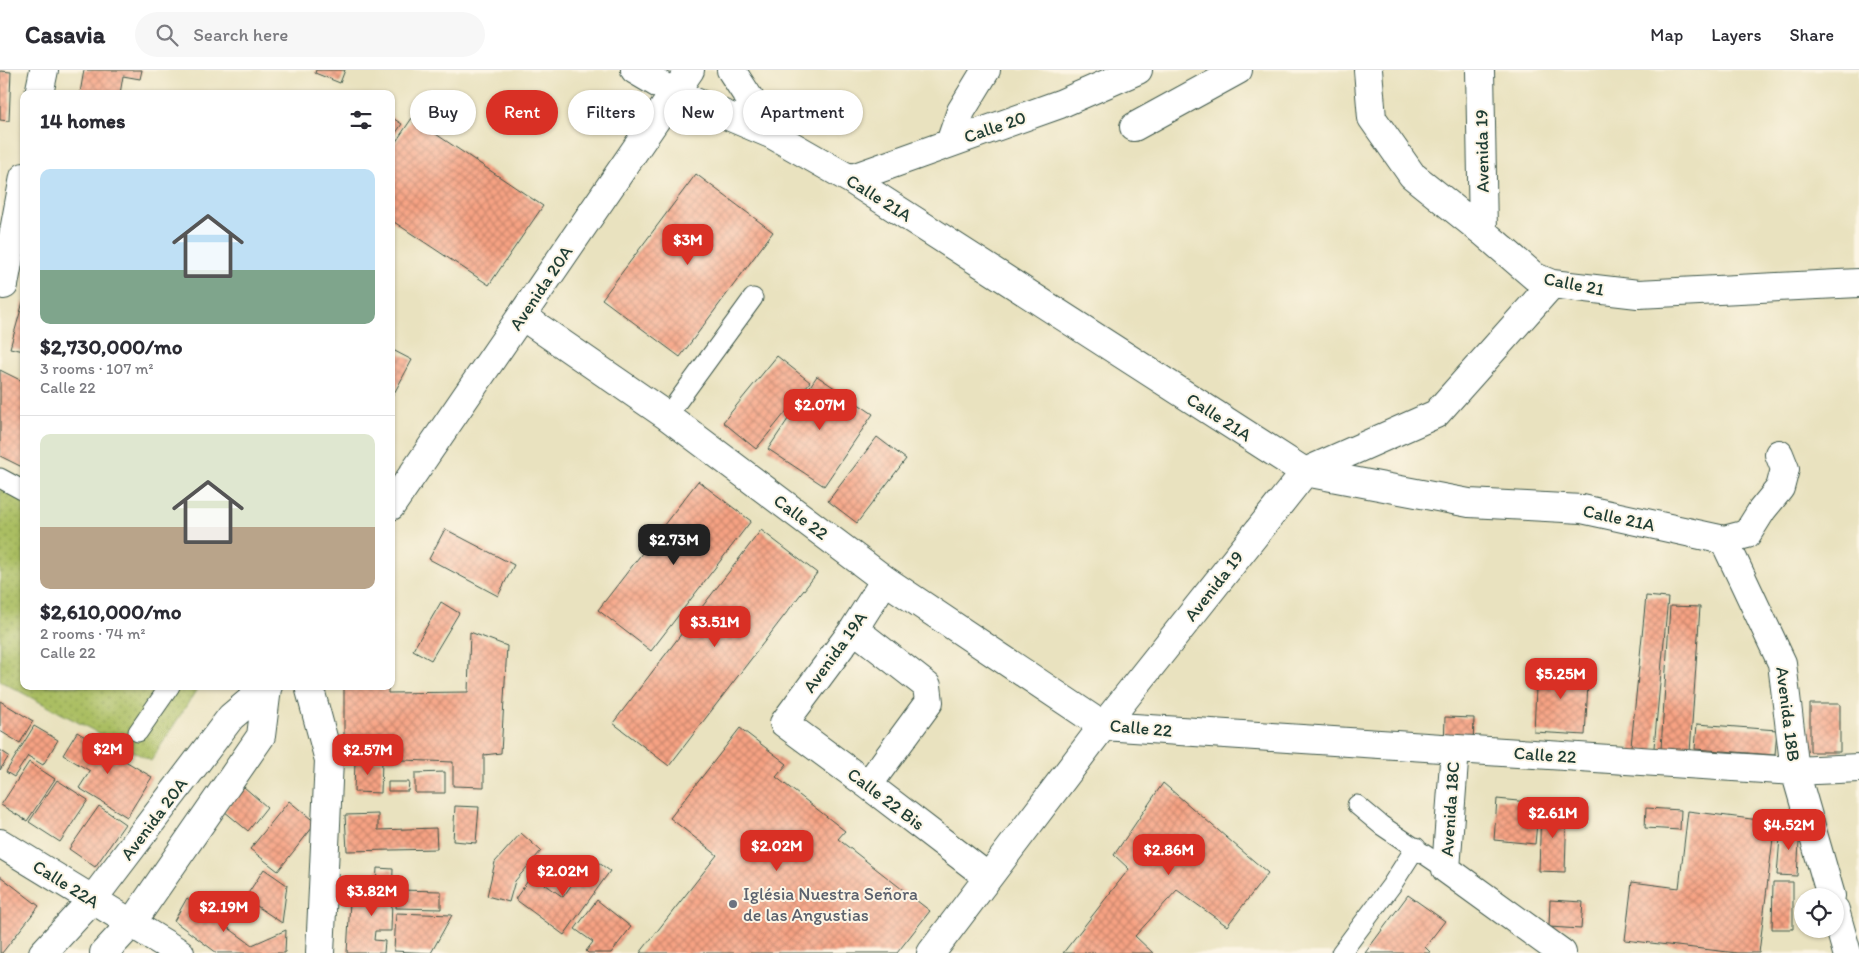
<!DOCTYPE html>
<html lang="en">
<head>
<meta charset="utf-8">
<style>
	:root { --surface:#fff; --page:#f7f7f7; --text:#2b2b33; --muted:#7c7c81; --line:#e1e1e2; --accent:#d93025 }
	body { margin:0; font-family:Itim,sans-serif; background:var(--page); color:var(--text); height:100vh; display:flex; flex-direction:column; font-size:19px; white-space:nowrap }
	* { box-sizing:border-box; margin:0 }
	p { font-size:16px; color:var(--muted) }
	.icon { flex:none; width:28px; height:28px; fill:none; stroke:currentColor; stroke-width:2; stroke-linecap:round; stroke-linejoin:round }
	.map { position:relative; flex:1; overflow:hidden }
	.side { position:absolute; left:20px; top:20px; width:375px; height:600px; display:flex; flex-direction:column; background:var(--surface); border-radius:10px; box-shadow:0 1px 4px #0004 }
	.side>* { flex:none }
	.banner { position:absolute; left:410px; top:20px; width:475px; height:45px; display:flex; gap:10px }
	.fabs { position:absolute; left:1794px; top:818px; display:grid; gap:10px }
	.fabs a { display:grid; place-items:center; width:50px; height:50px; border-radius:50%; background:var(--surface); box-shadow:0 1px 4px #0004; font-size:25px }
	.price { position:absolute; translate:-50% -42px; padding:0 11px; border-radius:10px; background:var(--accent); color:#fff; font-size:16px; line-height:32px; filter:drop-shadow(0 1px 2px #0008) }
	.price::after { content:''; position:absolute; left:50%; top:30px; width:15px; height:11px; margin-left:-8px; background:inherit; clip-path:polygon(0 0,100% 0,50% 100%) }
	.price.current { background:#222; color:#fff }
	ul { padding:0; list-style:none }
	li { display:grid; align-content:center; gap:10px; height:265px; padding:0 20px }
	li+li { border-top:1px solid var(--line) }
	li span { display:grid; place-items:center; height:155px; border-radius:10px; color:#555 }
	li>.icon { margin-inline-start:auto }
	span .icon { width:90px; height:90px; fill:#fffc; stroke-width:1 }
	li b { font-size:21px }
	h2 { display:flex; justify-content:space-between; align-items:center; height:60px; padding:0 20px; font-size:21px }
	.chip { padding:0 18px; border-radius:22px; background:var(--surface); box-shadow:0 1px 4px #0004; font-size:18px; line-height:45px }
	.chip.current { background:var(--accent); color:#fff }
	header { display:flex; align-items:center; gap:30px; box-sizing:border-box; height:70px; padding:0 25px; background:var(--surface); border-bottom:1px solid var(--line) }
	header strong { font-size:24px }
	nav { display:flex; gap:28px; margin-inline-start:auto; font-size:18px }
	.search { width:350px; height:45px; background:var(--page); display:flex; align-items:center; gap:12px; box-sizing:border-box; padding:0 18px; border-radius:28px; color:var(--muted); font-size:19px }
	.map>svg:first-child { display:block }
	.green { fill:url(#green-dots); stroke:#647e4b }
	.building { fill:url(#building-cross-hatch) }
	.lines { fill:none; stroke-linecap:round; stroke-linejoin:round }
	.service-casing { stroke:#3d5649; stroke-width:21 }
	.minor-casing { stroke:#3d5649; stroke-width:30 }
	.secondary-casing { stroke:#3d5649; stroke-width:30 }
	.service { stroke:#fff; stroke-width:19 }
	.minor { stroke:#fff; stroke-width:28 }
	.secondary { stroke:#fff; stroke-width:28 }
	.worship-dot { fill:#6b7280; stroke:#fcf5e5; stroke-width:2 }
	.labels { text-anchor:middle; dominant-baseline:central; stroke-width:4; stroke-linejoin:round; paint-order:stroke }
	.street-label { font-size:18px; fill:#1f3d34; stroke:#fcf5e5 }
	.worship-label { font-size:18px; fill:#5b616d; stroke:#fcf5e5; text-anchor:start }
</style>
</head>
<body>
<header>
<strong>Casavia</strong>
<div class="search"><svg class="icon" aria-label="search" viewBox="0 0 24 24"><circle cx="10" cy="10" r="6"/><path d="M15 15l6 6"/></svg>Search here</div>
<nav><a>Map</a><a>Layers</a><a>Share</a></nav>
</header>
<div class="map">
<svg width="1859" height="883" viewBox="0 0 1859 883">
	<defs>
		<pattern id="green-dots" width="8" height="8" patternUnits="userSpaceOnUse" patternTransform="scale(1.25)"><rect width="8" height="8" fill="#aabe62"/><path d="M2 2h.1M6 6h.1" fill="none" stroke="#8a9c52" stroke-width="1.8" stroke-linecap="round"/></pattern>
		<pattern id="building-cross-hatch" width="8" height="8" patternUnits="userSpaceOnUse" patternTransform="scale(1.25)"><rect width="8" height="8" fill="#f7a283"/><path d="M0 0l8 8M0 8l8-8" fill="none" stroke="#c7856c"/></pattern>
	</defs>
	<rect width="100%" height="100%" fill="#fcf5e5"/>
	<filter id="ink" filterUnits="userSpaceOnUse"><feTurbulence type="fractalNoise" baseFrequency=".02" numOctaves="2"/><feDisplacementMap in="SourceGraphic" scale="10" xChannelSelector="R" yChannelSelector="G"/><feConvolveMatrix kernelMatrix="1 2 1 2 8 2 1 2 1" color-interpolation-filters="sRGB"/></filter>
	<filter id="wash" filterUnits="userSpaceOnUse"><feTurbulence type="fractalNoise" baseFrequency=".0096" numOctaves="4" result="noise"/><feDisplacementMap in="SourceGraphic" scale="20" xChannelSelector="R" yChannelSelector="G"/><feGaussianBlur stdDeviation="1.12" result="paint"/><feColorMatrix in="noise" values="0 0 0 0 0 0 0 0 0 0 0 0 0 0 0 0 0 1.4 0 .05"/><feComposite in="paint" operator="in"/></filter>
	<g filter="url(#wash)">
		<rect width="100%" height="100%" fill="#e9e2bf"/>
		<path class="green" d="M0,397L24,411V616H199L151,691L0,611Z"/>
		<g id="blocks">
			<path class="building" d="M84,0H142L140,9L123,6L120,24H82L80,23Z
				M316,0H345L340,13L315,3Z
				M0,1L11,2L9,51L0,50Z
				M391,47L402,54L391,70Z
				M412,48L543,136L489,215L391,150V79Z
				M696,104L773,162L680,287L602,229Z
				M23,232H24V281L10,278Z
				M391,279L412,290L391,329Z
				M777,286L810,312L756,379L723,352Z
				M0,300L24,312V398L0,386Z
				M817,306L873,344L824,416L768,379Z
				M877,367L906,389L857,453L828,431Z
				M698,411L751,451L651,581L598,540Z
				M445,459L514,495L498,526L429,489Z
				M761,460L817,503L669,696L613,653Z
				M1646,526L1668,528L1653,688L1630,686Z
				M441,532L459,543L431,590L413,580Z
				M1670,536L1700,537L1689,697L1660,695Z
				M470,562L507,576L501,683L484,685V717L453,716V692L353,688V668L344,666V616H388V623L468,622Z
				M1537,596L1589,598L1585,665L1534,662Z
				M0,631L33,651L20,673L0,661Z
				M1810,634H1840V682H1810Z
				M1445,647L1474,648L1473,677L1444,676Z
				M1697,654L1777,660L1775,685L1695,679Z
				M34,656L58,670L43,695L28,686L14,707L6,702Z
				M740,658L787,694L776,707L845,761L838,769L930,841L897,883H640L717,785L670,748Z
				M77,662L152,707L127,747L79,718L90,701L63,685Z
				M0,680L9,686L0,700Z
				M355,690L382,691L381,723L354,722Z
				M29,692L55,709L27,751L1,735Z
				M445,702V723H415V703Z
				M57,710L88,730L60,772L29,752Z
				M388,712H409L408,721H388Z
				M1163,713L1268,803L1227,856L1177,820L1135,866L1153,883H1063L1129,799L1114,785Z
				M244,717L267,737L248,761L224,741Z
				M1497,729L1539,733L1535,774L1494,770Z
				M289,731L316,753L278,801L250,779Z
				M1541,735L1567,736L1565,802L1539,801Z
				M99,736L125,754L95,797L69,779Z
				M455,736L479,737L476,773L453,771Z
				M1646,738L1681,740L1680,760L1645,758Z
				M1688,741L1775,752L1759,883H1737L1625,870L1632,812L1679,818Z
				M378,744V760L436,758L437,779L347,781L345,745Z
				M1781,755L1800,756L1797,806L1777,805Z
				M521,763L541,781L515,811L509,832L487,826L495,792Z
				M591,787L610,801L564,865L515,829L532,805L563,827Z
				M377,798L393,799L391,861H375L374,870L385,871L384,883H347L350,831L375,832Z
				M264,799L287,815L282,853L245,828Z
				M0,806L39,836L2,883H0Z
				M1773,812H1793V859H1772Z
				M397,820L441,821V839L396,838Z
				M1408,825L1445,851L1425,877L1431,883H1365Z
				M187,828L252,875L286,860L285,883H217L174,851Z
				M597,830L631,857L611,883H588L586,881L593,872L575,859Z
				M1550,830L1583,832L1581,859L1549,857Z
				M396,843L452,845L431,883L394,881Z"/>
		</g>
	</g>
	<g filter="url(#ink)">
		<use href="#blocks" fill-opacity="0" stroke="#3d5649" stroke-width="1"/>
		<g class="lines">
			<defs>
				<path id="service" d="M667,346L753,228
					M0,408L24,421
					M138,662L170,616
					M1357,735L1381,755L1446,799
					M1341,883L1391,816L1416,777"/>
				<path id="minor" d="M635,0L674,23L773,65L850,109L1305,402L1469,433L1582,439L1724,470L1747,464L1762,440L1780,418L1785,399L1779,384
					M731,0L773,65
					M1368,0L1372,48L1412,105L1483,162L1535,207L1552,214L1638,224L1859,213
					M1480,0L1483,162
					M39,24L44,0
					M1134,57L1238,0
					M950,73L961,41L986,0
					M850,109L1060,34L1138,0
					M4,215L24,107
					M522,246L667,346L885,510L1103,656L1795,701L1859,698
					M1724,470L1782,593L1795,701L1831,826
					M885,510L854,559L784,653L868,715L988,807
					M854,559L927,616L929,632L868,715
					M309,616L329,690L320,883
					M1455,679L1446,799L1562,883
					M0,773L180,883
					M1835,840L1847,883
					M931,883L1103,656L1305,402L1436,344L1552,214"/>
				<path id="secondary" d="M391,436L690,0
					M43,883L92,830L231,647L268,616
					M104,883L131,854L261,666L267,618"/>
			</defs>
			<use href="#service" class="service-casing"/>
			<use href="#minor" class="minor-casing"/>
			<use href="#secondary" class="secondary-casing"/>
			<use href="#service" class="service"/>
			<use href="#minor" class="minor"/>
			<use href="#secondary" class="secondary"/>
		</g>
	</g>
	<circle class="worship-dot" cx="733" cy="834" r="5"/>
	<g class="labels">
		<g class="street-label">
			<text transform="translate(995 57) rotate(-19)">Calle 20</text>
			<text transform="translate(1482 81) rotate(-91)">Avenida 19</text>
			<text transform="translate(879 128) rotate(32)">Calle 21A</text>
			<text transform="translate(1574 214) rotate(11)">Calle 21</text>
			<text transform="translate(541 218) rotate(-56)">Avenida 20A</text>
			<text transform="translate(1219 347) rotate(33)">Calle 21A</text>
			<text transform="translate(801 447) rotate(37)">Calle 22</text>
			<text transform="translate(1619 448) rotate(12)">Calle 21A</text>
			<text transform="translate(1214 516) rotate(-52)">Avenida 19</text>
			<text transform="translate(835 582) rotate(-54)">Avenida 19A</text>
			<text transform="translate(1788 644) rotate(83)">Avenida 18B</text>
			<text transform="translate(1141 658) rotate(5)">Calle 22</text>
			<text transform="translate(1545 685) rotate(4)">Calle 22</text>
			<text transform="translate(886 729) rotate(37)">Calle 22 Bis</text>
			<text transform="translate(1450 739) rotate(-86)">Avenida 18C</text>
			<text transform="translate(154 749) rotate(-53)">Avenida 20A</text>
			<text transform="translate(66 814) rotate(32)">Calle 22A</text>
		</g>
		<g class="worship-label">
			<text x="743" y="824">Iglésia Nuestra Señora<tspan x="743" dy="21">de las Angustias</tspan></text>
		</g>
	</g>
</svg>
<div class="fabs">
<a><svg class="icon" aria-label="locate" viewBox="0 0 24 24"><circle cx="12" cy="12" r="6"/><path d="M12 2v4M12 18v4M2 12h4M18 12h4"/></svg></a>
</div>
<b class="price" style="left:688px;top:196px">$3M</b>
<b class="price" style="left:820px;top:361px">$2.07M</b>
<b class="price current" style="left:674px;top:496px">$2.73M</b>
<b class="price" style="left:715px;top:578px">$3.51M</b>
<b class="price" style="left:1561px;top:630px">$5.25M</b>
<b class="price" style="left:108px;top:705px">$2M</b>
<b class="price" style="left:368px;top:706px">$2.57M</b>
<b class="price" style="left:1553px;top:769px">$2.61M</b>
<b class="price" style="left:1789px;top:781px">$4.52M</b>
<b class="price" style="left:777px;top:802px">$2.02M</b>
<b class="price" style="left:1169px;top:806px">$2.86M</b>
<b class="price" style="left:563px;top:827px">$2.02M</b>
<b class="price" style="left:372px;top:847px">$3.82M</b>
<b class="price" style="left:224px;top:863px">$2.19M</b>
<div class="banner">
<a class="chip">Buy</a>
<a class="chip current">Rent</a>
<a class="chip">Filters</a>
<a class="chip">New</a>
<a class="chip">Apartment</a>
</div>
<section class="side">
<h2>14 homes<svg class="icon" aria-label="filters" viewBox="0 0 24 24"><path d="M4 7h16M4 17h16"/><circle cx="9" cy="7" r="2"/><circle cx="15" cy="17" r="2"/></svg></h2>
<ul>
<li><span style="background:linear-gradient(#bfe0f5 65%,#7fa58c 0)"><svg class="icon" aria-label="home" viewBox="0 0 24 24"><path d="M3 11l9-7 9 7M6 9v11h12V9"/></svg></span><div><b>$2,730,000/mo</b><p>3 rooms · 107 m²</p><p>Calle 22</p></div></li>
<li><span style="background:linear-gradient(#dfe7d0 60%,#b9a48a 0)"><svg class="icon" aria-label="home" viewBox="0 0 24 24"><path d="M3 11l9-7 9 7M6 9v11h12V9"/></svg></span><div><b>$2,610,000/mo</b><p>2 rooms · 74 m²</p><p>Calle 22</p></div></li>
</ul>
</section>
</div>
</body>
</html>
